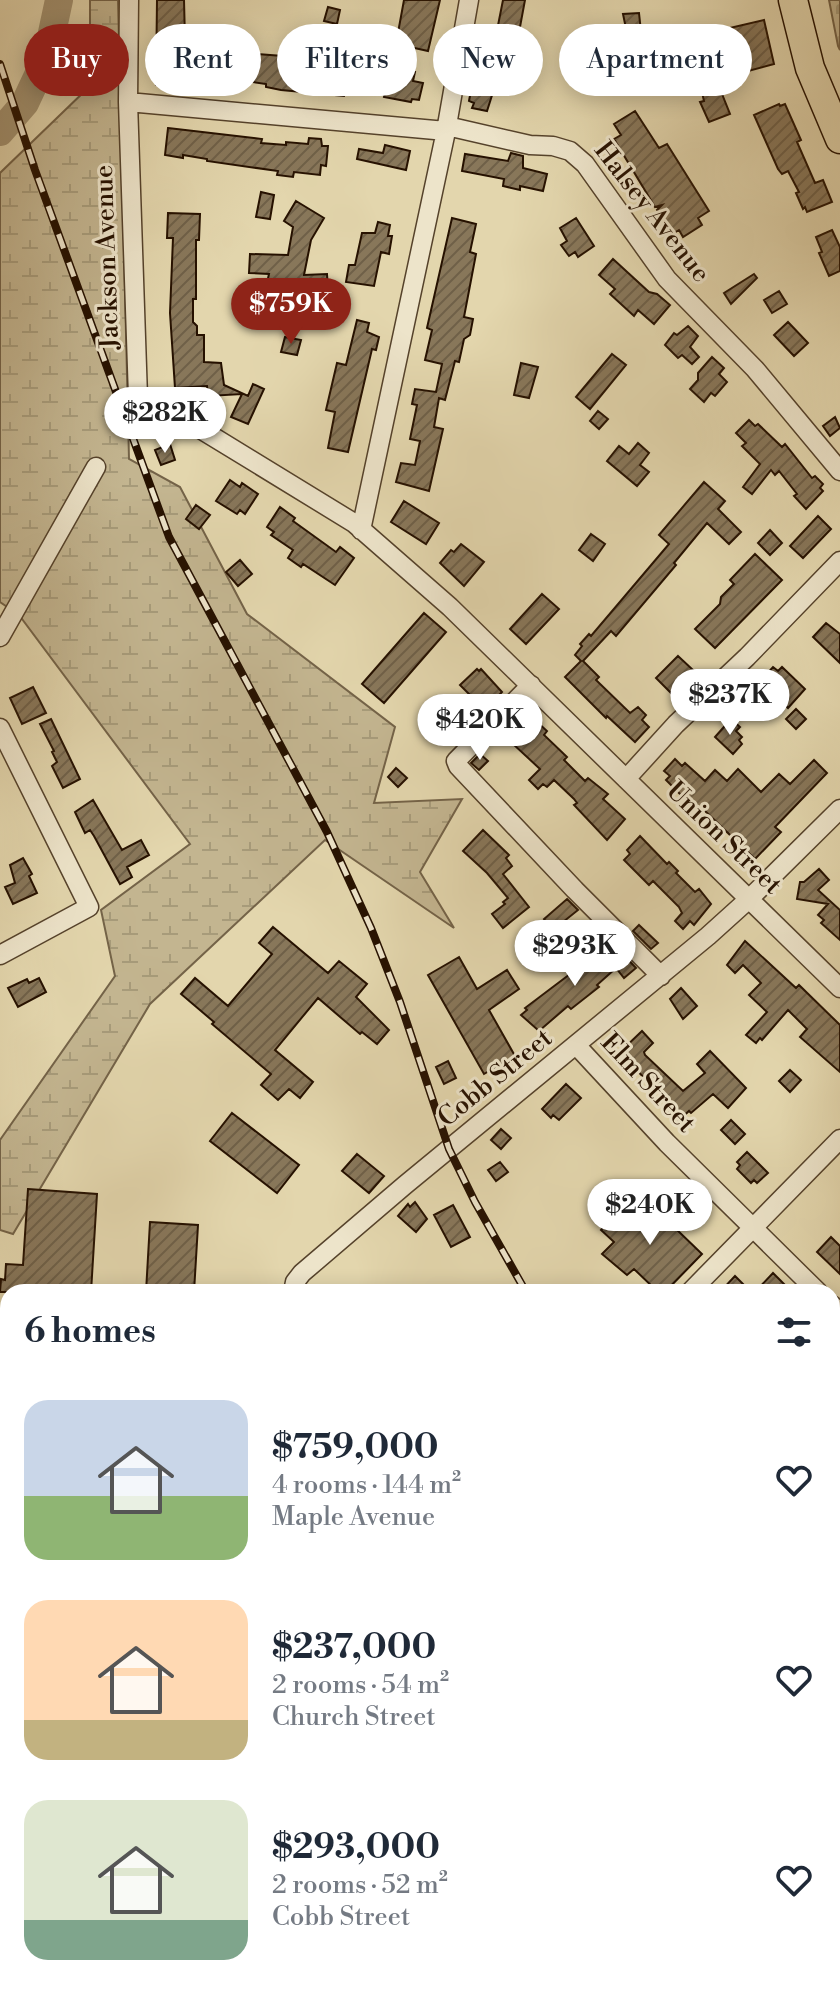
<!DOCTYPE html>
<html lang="en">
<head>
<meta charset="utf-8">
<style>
	:root { --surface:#fff; --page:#f2f2f3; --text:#1f2937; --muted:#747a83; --accent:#8f2418 }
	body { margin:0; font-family:"Libre Bodoni",serif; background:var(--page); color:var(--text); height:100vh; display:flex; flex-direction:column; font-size:30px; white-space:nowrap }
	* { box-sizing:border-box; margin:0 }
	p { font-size:26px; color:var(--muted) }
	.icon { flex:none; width:44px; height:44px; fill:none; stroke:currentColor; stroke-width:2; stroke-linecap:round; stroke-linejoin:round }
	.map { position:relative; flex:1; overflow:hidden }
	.sheet { position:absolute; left:0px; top:1284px; width:840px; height:714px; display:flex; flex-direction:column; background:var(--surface); border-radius:24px 24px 0 0; box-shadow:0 4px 20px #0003 }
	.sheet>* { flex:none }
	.banner { position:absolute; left:24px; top:24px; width:792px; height:72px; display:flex; gap:16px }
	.price { position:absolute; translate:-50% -68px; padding:0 18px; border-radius:28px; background:#fff; color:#222; font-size:26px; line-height:52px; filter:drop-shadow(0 2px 4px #0008) }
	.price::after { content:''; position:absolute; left:50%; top:48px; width:24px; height:18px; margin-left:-12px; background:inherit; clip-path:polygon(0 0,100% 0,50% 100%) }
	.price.on { background:var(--accent); color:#fff }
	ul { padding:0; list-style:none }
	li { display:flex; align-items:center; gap:24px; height:200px; padding:0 24px }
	li span { display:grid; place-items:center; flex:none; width:224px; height:160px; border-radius:24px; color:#555 }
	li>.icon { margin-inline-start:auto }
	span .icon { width:96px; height:96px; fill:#fffc; stroke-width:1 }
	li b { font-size:34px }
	h2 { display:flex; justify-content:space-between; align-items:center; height:96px; padding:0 24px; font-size:34px }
	.chip { padding:0 28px; border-radius:36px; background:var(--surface); box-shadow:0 4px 20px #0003; font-size:28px; line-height:72px }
	.chip.on { background:var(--accent); color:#fff }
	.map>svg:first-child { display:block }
	.wetland { fill:url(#wetland-marsh); stroke:#746348; stroke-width:2 }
	.cemetery { fill:url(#cemetery-stones); stroke:#746348; stroke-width:2 }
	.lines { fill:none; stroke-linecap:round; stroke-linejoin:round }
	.river { stroke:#a39372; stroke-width:28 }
	.building { fill:url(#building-hatch); stroke:#261100; stroke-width:2 }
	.street-casing { stroke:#55422b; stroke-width:21 }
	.primary-casing { stroke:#261100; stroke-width:31 }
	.street { stroke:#ede4ca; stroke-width:18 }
	.primary { stroke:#e3d6ad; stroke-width:28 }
	.rail-casing { stroke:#261100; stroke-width:8 }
	.rail { stroke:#ede4ca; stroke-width:5; stroke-dasharray:15; stroke-linecap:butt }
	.labels { text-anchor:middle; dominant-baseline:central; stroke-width:6; stroke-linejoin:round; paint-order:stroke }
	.street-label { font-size:26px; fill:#261100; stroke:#ede4ca }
</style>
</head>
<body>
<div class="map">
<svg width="840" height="1997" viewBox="0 0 840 1997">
	<defs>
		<pattern id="wetland-marsh" width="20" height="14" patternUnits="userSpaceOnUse" patternTransform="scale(2)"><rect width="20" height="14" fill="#c3b590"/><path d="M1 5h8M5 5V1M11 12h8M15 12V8" fill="none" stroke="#a79b7a"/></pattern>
		<pattern id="cemetery-stones" width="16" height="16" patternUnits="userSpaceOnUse" patternTransform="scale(2)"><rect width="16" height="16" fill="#c3b590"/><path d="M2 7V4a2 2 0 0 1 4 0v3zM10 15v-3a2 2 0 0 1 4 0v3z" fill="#a79b7a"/></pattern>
		<pattern id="building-hatch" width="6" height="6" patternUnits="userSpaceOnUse" patternTransform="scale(2)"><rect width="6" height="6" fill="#88775a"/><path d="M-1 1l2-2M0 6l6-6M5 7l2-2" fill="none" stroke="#6f6048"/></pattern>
	</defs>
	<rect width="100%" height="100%" fill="#e3d6ad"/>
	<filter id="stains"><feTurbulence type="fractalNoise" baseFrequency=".0025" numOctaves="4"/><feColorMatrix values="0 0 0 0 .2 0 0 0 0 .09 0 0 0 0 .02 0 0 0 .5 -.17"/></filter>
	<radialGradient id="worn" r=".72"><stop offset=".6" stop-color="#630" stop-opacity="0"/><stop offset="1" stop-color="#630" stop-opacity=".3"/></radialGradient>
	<path class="wetland" d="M90,0H118L129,459L180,487L247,614L395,727L374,803L462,799L420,872L454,928L325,840L150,1004L13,1234L0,1230V1140L115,976L101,910L190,844L19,615L0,602V173L90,86Z
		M0,1424L8,1427V1990H832V1787L840,1786V1997H0Z"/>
	<path class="cemetery" d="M829,0H840V50L838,46Z"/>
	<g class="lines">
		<path class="river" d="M0,132L25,103L47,56L59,0
			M0,1825L8,1836
			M361,1990L363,1997"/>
	</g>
	<path class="building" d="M157,0H184L186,81H175V85H156Z
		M404,0H440L428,51L410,47L406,70L415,72L413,81L423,83L419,100L412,99L411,102L384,97L388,78L353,70L357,53L393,60Z
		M503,0H525L512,70L490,66Z
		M328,7L340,10L337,24L324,21Z
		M639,13L642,41L663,37L664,41L689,36L688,32L711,27L712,31H717L764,20L774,64L722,78L723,83L718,84L730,114L709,122L700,102L704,101L699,79L694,80L691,68L624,82L618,51L630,48L623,14Z
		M230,52L308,58L304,83L335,63L349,65L344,96L281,90L266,87V84L240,80L239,84L226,83Z
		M472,85L494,89L487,111L472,108L474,103L469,101Z
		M779,104L780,106L785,104L801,140L797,142L815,183L823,180L832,202L807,212L805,207L803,209L796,193L799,192L788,171L782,174L778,169L754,115Z
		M635,111L659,148L667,144L709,211L698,218L702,225L683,237L679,230L667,237L660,225L665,222L657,210L662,205L655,207L614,139L621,135L614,124Z
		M168,128L262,139L261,143L286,145V142L308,144L309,138L321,139L322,146H328L326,166L321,165L320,175L294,172L293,177L277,175L278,171L207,161V159L183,155V158L165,155Z
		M385,145L410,151L406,170L357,159L359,149L383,153Z
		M511,153L523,156V168L547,174L543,191L520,186V190L503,186L504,179L462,171L465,154L508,161Z
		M261,192L274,195L270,219L256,217Z
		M296,201L324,218L311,240L304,275L327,274L328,291L322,292L316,323L295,318L298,303L264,296L269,274L249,273L250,254L288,255L293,227L284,221Z
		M168,213L200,214L199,240H196V299H193V322L197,326V335H204V362L221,363L224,385L248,396L253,384L264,389L248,424L231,417L242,394L208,396L207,386L175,388L170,313L173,238H167Z
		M452,218L476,224L470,252L476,254L464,317L473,319L470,335L464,339L459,362L455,361L445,400L439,398L434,427L443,429L429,491L396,482L401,463L415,465L420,441L410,439L417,405L412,404L415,389L436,392L442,364L425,360L432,330L427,328Z
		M576,218L594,246L578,257L575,252L569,256L561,245L567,241L560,228Z
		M378,222L390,225L388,236H392L389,254L381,252L374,286L346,282L349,265H355L362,233H375Z
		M832,230L840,247V271L829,276L819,253L822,252L816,237Z
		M613,259L649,292L657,294L670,305L654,324L638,310L634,316L610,294L615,289L599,275Z
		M754,274L757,278L731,304L724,293Z
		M779,291L787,304L772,313L764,300Z
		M357,320L369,323L367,332L379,337L376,350L372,349L348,452L328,448L335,412L326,410L337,363L346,365Z
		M788,322L808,343L794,356L774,335Z
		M688,326L698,336L690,347L699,357L692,364L682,355L678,358L665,345L674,333L677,335Z
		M285,337L301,340L297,355L281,352Z
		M612,354L626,365L590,409L576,397Z
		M712,357L724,368L719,374L727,382L715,396L711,393L704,402L690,389L698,380V373Z
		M521,363L538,367L529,398L514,395Z
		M598,411L608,419L599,429L590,421Z
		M835,417L840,428L830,436L823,426Z
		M749,420L755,426L758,424L782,447L785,444L812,478L815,476L823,484L820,488L823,491L806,509L794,496L797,494L779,471L775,475L771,470L752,494L743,487L760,464L742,446L746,443L736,433Z
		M638,443L649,453L640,465L649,472L637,486L607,461L619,446L629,454Z
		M170,444L175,460L161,465L155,450Z
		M230,480L240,487L242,483L258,494L245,514L240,510L237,514L216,501Z
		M704,482L725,501L718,509L741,532L729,544L707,523L674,563L676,565L616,636L611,631L583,661L599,677L596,680L630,713L638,707L646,715L642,720L649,727L635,742L607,716L606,718L565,677L581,661L575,655L582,646L580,644L589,634L591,636L669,544L659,535Z
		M404,501L439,523L426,544L391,522Z
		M196,505L210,515L199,529L186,519Z
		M280,507L295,518L293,521L336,552L340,547L354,558L335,585L303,564L301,567L288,558L293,550L271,535L274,532L267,527Z
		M818,516L831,529L803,558L790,546Z
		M770,530L782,543L770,555L758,543Z
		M591,534L605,544L593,561L579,550Z
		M461,544L484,562L464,586L440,563L451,550L454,552Z
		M755,554L782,580L715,648L695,629L720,604L721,597L734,584L730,580Z
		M240,560L252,574L238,586L226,572Z
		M542,594L559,609L526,644L510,629Z
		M424,613L446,632L384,703L362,684Z
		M826,623L840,634V663L813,637Z
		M678,656L693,670L671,693L656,678Z
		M773,667L778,671L782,667L805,689L788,708L764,686L769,681L764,677Z
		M477,669L479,671L481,669L502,692L485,710L460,685Z
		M33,687L46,713L22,724L10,698Z
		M796,709L806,719L796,729L786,719Z
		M51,719L80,779L63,788L52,766L57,762L52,752L54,751L40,724Z
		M534,719L547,731L544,735L567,757L564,760L585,781L588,778L608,794L603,799L625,819L607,840L574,805L577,803L574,799L554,780L547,787L543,784L538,789L529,780L540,769L513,744Z
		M731,719L740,727L736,731L742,737L739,740L742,744L733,754L715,737Z
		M480,754L488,761L479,770L471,763Z
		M675,759L682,766L685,763L705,781L715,770L727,781L738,769L761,792L779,774L790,784L814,760L827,773L775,827L781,832L755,859L704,810L700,814L666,780L670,776L664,771Z
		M396,768L407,778L398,787L388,777Z
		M93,800L122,850L141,840L149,855L127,867L132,877L120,884L94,836L90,830L85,833L75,812Z
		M483,830L509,855L506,858L512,866L503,874L529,907L503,928L492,914L505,904L503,902L508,898L487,873L463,851Z
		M640,836L667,864L669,862L678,871L676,873L695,892L699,889L711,904L694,925L690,921L683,929L675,921L682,913L679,907L653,881L649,885L624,860L630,854L627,850Z
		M23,858L32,874L29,876L37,893L13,904L5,887L15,883L10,865Z
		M819,869L829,880L818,890L840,910V940L821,923L824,920L818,915L828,904L797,899L800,882H804Z
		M567,899L578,910L563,922L566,925L556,933L544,919Z
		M639,925L658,943L651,949L633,931Z
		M273,927L328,973L339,961L367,984L356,997L389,1030L377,1044L362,1032L360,1034L318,998L275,1050L313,1082L300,1098L289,1089L278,1100L261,1085L271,1074L212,1024L214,1022L181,994L195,978L228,1006L272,954L259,943Z
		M745,941L796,988L799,985L840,1025V1072L800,1037L807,1029L788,1010L762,1040L760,1038L756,1043L746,1035L767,1012L749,995L761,983L743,965L735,973L727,965Z
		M616,947L636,968L624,978L616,968L597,985L599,987L571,1009L568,1006L539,1031L521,1015L527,1010L525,1008L586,962L592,966Z
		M459,957L477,989L507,970L519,989L489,1010L515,1056L484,1074L428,975Z
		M39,978L46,992L18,1007L8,988L27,979L29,983Z
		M681,988L697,1006L683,1019L670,999Z
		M642,1031L653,1043L644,1052L645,1055L683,1091L705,1073L697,1064L710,1051L746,1088L728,1108L713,1094L691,1113L689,1111L678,1121L666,1109L671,1104L619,1053Z
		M448,1061L456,1078L444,1084L436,1067Z
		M790,1070L801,1080L790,1092L779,1081Z
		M566,1084L581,1098L559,1120L553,1115L551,1118L542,1109Z
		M232,1113L299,1165L277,1193L210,1141Z
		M731,1120L745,1134L735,1144L721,1130Z
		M501,1129L511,1138L501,1149L491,1140Z
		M747,1152L768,1173L757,1183L754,1180L751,1183L737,1169L740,1165L737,1162Z
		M357,1154L384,1176L369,1193L342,1171Z
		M500,1162L508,1172L496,1181L488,1170Z
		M28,1189L97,1194L91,1292H0L1,1279L5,1280L6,1264L23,1265Z
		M415,1202L427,1219L416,1232L398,1216L408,1204L410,1207Z
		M651,1204L665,1218L671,1211L680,1220L673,1226L702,1254L665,1292H658L634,1269L627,1275L602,1254L614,1242L601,1230L613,1217L618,1222L630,1209L638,1217Z
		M453,1205L470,1237L451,1247L434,1215Z
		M150,1222L198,1225L194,1292H146Z
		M831,1237L840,1246V1274L817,1252Z
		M773,1273L792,1292H755Z
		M735,1276L751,1292H720Z"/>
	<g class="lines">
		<defs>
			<path id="street" d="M129,0L128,102L138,397L202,430L354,523L450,607L840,988
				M128,102L446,131
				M447,126L530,145L553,146L570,151L585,164L667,279L755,369L840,471
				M361,530L446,131L469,0
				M0,637L96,467
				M531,685L456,761L458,766L575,890L661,976
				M0,728L89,907L0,955
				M626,779L676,724L747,657L840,561
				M576,1045L667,1143L818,1292
				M293,1292L295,1282L302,1273L405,1185L708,936L749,899L840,809
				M690,1292L840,1139
				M832,1305L840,1313
				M0,1424L8,1425
				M832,1588L840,1596"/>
			<path id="primary" d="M793,0L810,68L840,139"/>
		</defs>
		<use href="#street" class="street-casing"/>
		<use href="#primary" class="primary-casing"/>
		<use href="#street" class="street"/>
		<use href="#primary" class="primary"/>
		<defs>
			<path id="rail" d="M0,64L35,170L169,537L327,832L371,928L400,1002L449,1149L475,1202L526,1292
				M832,1840L840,1856"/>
		</defs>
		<use href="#rail" class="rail-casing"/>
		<use href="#rail" class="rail"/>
	</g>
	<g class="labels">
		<g class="street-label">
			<text transform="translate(652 212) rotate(52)">Halsey Avenue</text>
			<text transform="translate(107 257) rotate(-92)">Jackson Avenue</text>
			<text transform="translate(724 838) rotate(44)">Union Street</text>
			<text transform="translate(495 1078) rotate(-39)">Cobb Street</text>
			<text transform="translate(648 1083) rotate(47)">Elm Street</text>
		</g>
	</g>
	<rect width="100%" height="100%" filter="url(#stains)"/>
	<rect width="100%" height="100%" fill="url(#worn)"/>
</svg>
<b class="price on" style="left:291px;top:346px">$759K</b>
<b class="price" style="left:165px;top:455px">$282K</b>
<b class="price" style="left:730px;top:737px">$237K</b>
<b class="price" style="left:480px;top:762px">$420K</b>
<b class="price" style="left:575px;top:988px">$293K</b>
<b class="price" style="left:650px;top:1247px">$240K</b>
<div class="banner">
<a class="chip on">Buy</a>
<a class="chip">Rent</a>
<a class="chip">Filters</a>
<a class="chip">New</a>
<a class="chip">Apartment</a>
</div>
<section class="sheet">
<h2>6 homes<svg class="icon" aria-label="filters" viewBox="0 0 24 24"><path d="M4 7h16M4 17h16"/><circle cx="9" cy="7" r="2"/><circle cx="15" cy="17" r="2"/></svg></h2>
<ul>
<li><span style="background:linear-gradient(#c9d6e8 60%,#8fb573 0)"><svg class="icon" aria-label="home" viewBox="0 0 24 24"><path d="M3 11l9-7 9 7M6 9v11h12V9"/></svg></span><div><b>$759,000</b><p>4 rooms · 144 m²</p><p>Maple Avenue</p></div><svg class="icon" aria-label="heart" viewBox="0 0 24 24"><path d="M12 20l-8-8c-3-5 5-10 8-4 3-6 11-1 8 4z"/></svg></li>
<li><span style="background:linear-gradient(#ffd9b3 75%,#c2b280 0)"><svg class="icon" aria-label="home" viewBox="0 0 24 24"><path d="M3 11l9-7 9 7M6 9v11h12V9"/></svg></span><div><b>$237,000</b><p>2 rooms · 54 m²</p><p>Church Street</p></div><svg class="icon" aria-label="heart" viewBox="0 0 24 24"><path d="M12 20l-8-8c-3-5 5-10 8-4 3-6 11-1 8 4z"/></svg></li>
<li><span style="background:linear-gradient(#dfe7d0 75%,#7fa58c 0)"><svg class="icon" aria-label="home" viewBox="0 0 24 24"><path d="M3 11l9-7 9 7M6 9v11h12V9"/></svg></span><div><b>$293,000</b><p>2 rooms · 52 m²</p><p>Cobb Street</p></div><svg class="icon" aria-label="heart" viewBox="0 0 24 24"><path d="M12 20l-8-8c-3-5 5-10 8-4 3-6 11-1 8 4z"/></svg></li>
</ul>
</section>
</div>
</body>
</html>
